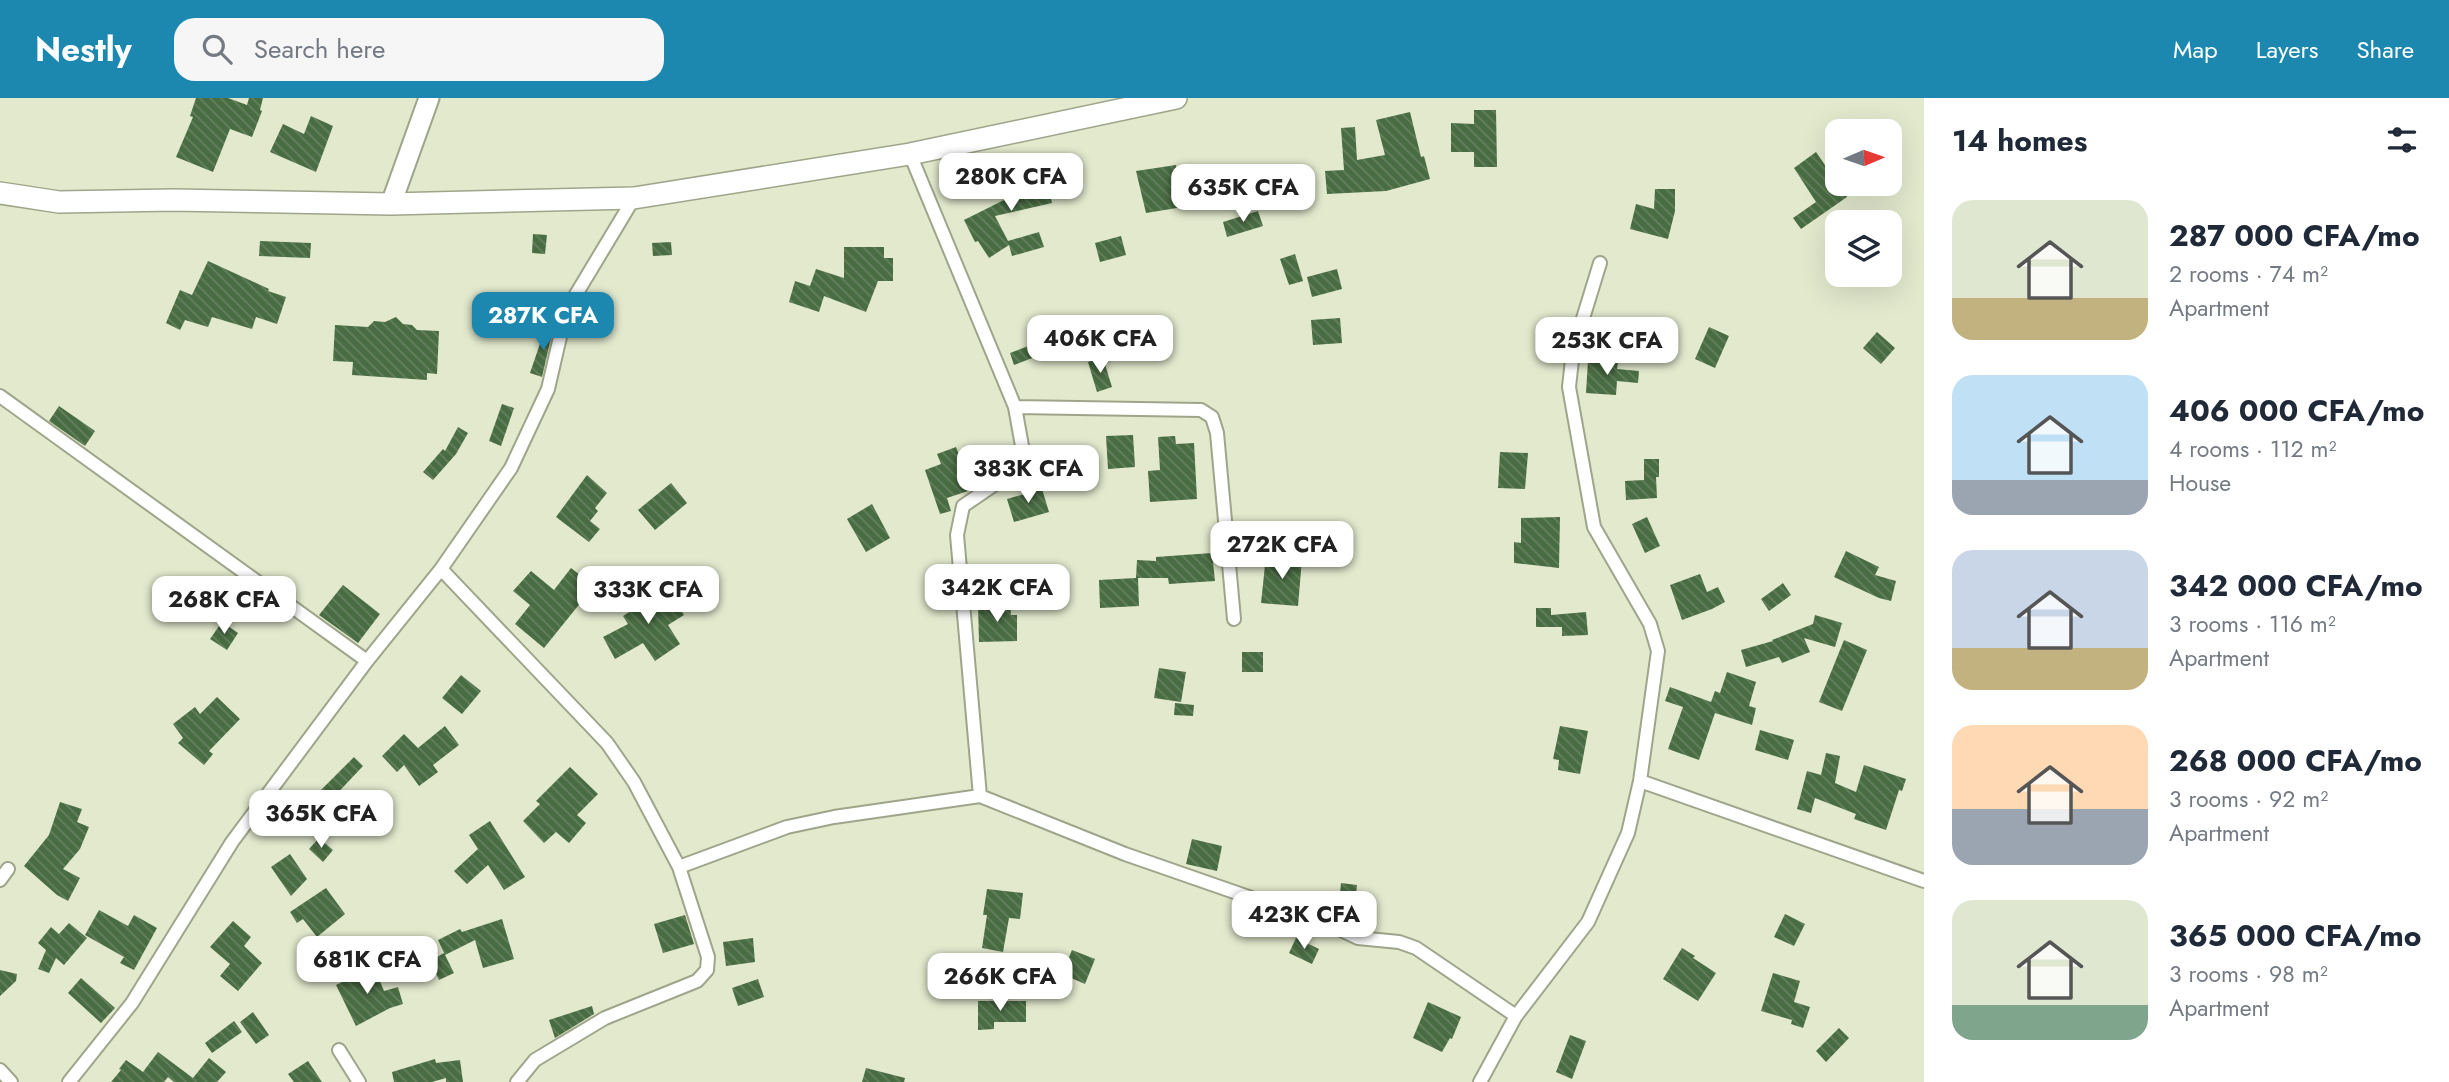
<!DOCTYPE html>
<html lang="en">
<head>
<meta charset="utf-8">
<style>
	:root { --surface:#fff; --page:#f6f6f7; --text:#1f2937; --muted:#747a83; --accent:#1d88af }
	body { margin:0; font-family:Jost,sans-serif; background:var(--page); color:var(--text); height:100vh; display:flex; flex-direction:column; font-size:26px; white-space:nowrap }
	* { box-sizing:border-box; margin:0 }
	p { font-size:23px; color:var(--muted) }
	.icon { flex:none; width:38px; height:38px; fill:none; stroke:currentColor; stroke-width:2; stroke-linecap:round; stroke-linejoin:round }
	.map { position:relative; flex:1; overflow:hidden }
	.side { display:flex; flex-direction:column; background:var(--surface); width:525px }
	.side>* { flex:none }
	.needle { width:46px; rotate:88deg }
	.fabs { position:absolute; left:1825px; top:21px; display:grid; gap:14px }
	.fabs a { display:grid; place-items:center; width:77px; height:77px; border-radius:14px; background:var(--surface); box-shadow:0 7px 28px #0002; font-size:35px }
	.price { position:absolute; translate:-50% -60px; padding:0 16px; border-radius:14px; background:#fff; color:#222; font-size:23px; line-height:46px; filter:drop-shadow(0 2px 4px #0008) }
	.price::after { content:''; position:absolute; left:50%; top:42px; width:21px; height:16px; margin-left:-10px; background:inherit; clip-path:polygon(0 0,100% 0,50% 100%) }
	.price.on { background:var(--accent); color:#fff }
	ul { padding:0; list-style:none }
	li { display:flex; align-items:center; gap:21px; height:175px; padding:0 28px }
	li span { display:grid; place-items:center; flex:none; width:196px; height:140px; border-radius:21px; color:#555 }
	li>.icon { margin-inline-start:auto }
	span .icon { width:84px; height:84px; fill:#fffc; stroke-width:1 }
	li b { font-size:30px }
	h2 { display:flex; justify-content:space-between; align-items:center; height:84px; padding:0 28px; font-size:30px }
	header { display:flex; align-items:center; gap:42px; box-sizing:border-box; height:98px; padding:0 35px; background:var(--accent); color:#fff }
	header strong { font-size:33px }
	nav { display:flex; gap:38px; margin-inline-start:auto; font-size:24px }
	.search { width:490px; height:63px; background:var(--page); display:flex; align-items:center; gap:18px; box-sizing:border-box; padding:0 24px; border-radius:21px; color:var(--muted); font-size:26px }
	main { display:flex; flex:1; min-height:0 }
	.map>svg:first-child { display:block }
	.building { fill:url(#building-back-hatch) }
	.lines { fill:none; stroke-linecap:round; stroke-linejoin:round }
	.street-casing { stroke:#9ea58a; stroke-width:16 }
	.secondary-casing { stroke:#9ea58a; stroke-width:23 }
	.primary-casing { stroke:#9ea58a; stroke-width:24 }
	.street { stroke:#fff; stroke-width:12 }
	.secondary { stroke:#fff; stroke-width:19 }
	.primary { stroke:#fff; stroke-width:21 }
</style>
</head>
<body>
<header>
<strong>Nestly</strong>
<div class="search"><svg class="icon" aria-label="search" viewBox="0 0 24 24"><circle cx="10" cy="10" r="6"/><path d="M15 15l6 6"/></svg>Search here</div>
<nav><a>Map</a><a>Layers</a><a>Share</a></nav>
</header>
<main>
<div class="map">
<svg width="1924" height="984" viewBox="0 0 1924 984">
	<defs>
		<pattern id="building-back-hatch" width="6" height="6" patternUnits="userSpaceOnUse" patternTransform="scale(1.75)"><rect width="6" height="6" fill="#496d42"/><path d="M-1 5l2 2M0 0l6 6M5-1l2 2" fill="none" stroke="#65805f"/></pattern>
	</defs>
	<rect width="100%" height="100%" fill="#e2e9cd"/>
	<path class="building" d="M196,0H228L247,7L249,0H263L260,12L262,13L252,39L230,31L213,74L176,59L193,19L190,18Z
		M1474,12H1496L1497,69H1474V54H1451V25L1474,26Z
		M1410,14L1421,59L1424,58L1430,81L1386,93L1327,96L1325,73L1344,72L1341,30L1355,29L1357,62L1385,57L1376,22Z
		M311,18L333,28L316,74L270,54L283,26L304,36Z
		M1816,54L1847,99L1801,131L1793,120L1816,104L1794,70Z
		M1176,67L1183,109L1146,115L1136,73Z
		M1043,69L1052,105L995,118L1008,143L1039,134L1044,149L1012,158L1009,147L989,160L978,143L975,144L964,122L1006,101L1001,79Z
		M1655,91H1675V113L1668,141L1630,131L1636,106L1654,111Z
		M1258,113L1263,128L1227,139L1223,124Z
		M533,136L547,137L545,156L532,155Z
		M1121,138L1126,157L1100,164L1095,145Z
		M260,143L311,145L310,160L259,158Z
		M671,144L672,157L653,158L652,145Z
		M844,149H884V160H893V183H878L866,214L824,198L819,214L789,204L795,183L810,188L816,171L844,180Z
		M1295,156L1303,183L1289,187L1280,161Z
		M208,163L269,191L268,193L286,199L277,226L256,219L252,231L212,219L208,229L185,222L180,232L166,225L180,192L192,197Z
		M1337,171L1342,191L1312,199L1307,179Z
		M396,219L403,226L412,227L417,232L439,233L437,276L427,275V282L352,277L353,264L333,263L335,227L368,229L374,223L385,224Z
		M1340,220L1342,245L1313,247L1311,222Z
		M547,225L554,227L542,279L530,275Z
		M1643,228L1668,241L1657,263L1632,249Z
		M1709,229L1729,238L1715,270L1695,261Z
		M1877,234L1895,250L1881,266L1863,250Z
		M1036,245L1040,257L1014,267L1010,255Z
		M1103,260L1112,289L1097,294L1088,264Z
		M1588,262L1618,264L1617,271L1639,273L1638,285L1617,283L1616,297L1586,295Z
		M502,306L514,310L501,348L489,343Z
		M59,308L95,333L85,348L49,323Z
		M458,329L468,335L456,356L433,382L423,374L443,351L445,353Z
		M1133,337L1135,369L1108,371L1106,338Z
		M1175,338L1176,346L1194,345L1197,401L1150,404L1148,373L1160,372L1158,339Z
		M956,349L959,357L970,354L980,386L971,392L947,400L951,413L940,416L925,372L941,366L937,356Z
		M1500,354L1528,355L1525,391L1498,390Z
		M1644,361H1659V379H1656L1657,400L1626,402L1625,383L1644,382Z
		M587,377L607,395L595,410L598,413L590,423L600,431L589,444L556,419Z
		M671,385L687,405L655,432L638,412Z
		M1042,391L1049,414L1014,424L1007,401Z
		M872,406L890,440L866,454L847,421Z
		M1560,419L1559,470L1514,465V444L1521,445V420Z
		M1647,419L1660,448L1645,455L1632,426Z
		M1846,453L1879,469L1875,477L1896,483L1891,503L1879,500L1834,479Z
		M1212,455L1215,483L1169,486L1168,480H1138L1139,508L1100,510L1099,482L1136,480L1137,462L1156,463V459Z
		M1266,458L1302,461L1298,508L1261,505Z
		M571,470L594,488L544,550L515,526L530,507L513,493L531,473L554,492Z
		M1700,476L1707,494L1718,489L1725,504L1712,511L1682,522L1670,487Z
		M664,484L684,517L668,527L680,546L655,563L643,545L615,561L603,539L628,526L623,518L650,501L646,495Z
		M1783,485L1791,497L1769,513L1761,501Z
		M343,487L380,516L358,545L319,517Z
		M1010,506L1011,517H1017V543L979,544L978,507Z
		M1536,510H1551V517L1586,514L1588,537L1562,538V529H1536Z
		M1815,517L1842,525L1835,549L1804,540L1810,554L1782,565L1779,559L1746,569L1741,552L1773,543L1772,542L1813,526Z
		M222,524L238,535L227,552L210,541Z
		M1844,542L1867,552L1842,613L1819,604Z
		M1242,554H1263V574H1242Z
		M1159,570L1186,574L1181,604L1154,600Z
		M1727,574L1756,584L1749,608L1756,610L1752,627L1715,615L1699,662L1668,651L1683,609L1665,603L1670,589L1711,604L1715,593L1720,595Z
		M461,577L481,593L462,616L442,600Z
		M217,599L240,621L209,653L213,656L204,667L178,645L183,640L173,626L195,609L200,616Z
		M1175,605L1194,607L1193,618L1174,617Z
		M445,628L459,647L433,667L438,674L419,688L404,667L397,674L382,658L404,636L418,650Z
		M1560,628L1588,633L1580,676L1558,672L1559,662L1553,661Z
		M1760,632L1794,642L1788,662L1755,652Z
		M1826,655L1840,658L1835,685L1856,694L1864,667L1906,681L1902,693L1899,692L1886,732L1854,721L1856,716L1815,700L1811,715L1797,711L1807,673L1821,677Z
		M354,659L363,668L331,702L338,709L315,733L298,715Z
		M570,669L598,696L577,717L586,725L569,745L556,734L544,745L523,723L540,706L536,703Z
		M60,704L82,711L77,724L89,729L80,751L63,771L80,780L68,803L57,797L24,768L49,737Z
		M490,723L525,779L504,792L488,767L467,786L454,773L478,751L469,737Z
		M319,740L333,752L323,764L309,751Z
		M1192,741L1222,748L1217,773L1186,766Z
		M290,756L307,781L291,798L271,769Z
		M1341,785L1357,787L1355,807L1339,805Z
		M326,790L345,816L317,839L303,821L297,825L290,814Z
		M987,791L1023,795L1020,821L1009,820L1003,854L982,850L987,817H983Z
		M99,812L128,828L134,817L157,830L134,872L120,865L124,859L85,837Z
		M1785,816L1805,826L1794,848L1774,839Z
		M685,817L694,846L663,855L654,826Z
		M502,821L514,861L483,870L475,842L445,857L438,842L460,831L462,834Z
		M233,823L251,839L244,848L262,865L238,893L220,878L230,866L210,849Z
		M69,825L87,840L64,867L56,860L49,875L38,871L46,852L38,845L51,829L59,836Z
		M753,840L755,864L726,868L723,844Z
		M1296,840L1319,851L1312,866L1289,855Z
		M1682,850L1695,858L1693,860L1716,875L1698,903L1663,881Z
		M1072,852L1095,861L1085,886L1062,876Z
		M444,855L454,875L439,882L430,863Z
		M374,868L384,893L398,889L403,906L390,910L356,928L336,887Z
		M0,872L17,876L16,883L0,898Z
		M1773,875L1800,883L1794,904L1810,909L1803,930L1791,926L1792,922L1761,913Z
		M81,880L115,910L101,925L68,895Z
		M758,881L764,899L738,908L732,890Z
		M978,903H1026V924H994V931L978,932Z
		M1428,904L1461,919L1452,941L1450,940L1442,954L1413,940Z
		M592,908L594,916L555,940L549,922Z
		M253,914L269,937L256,946L240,924Z
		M234,923L242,934L212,955L205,945Z
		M1839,930L1849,940L1826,964L1816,953Z
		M1570,937L1586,943L1572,981L1556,974Z
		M158,954L193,980L209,960L226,974L217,984H174L168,979L164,984H111L121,972L119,971L126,962L143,974Z
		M435,961L436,965L460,962L463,984H446V980L432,984H394L392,974Z
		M308,963L322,984H294L288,976Z
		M866,970L905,980L904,984H862Z"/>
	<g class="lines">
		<defs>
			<path id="street" d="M910,56L1015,309L1022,348L1019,364L1007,378L963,408L957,437L980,698
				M0,298L367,563
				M1015,309L1201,312L1212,319L1217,335L1234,521
				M441,471L607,645L634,684L679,769L708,859L707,872L697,883L605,920L535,962L517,984
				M1640,683L1924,783
				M679,769L787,729L834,719L980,698L1125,756L1335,829L1358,840L1399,844L1416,850L1516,918
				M0,782L8,771
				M339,952L359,984
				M0,972L11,984
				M69,984L132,905L232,744L367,563L441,471L511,370L548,291L566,213L634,100
				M1480,984L1516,918L1588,824L1628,735L1640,683L1658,553L1650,526L1594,429L1569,289L1573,253L1600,165"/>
			<path id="secondary" d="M391,106L429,0"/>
			<path id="primary" d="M0,95L59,104L173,102L391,106L634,100L910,56L1176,0"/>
		</defs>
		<use href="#street" class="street-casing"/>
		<use href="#secondary" class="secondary-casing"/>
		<use href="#primary" class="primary-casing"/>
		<use href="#street" class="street"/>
		<use href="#secondary" class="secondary"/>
		<use href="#primary" class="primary"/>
	</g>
</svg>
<div class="fabs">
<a><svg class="needle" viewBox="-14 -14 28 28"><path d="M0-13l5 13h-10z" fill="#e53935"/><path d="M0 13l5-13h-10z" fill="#747a83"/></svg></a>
<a><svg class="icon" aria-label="layers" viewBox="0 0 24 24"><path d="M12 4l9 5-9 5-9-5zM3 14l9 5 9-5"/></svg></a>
</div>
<b class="price" style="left:1011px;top:115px">280K CFA</b>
<b class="price" style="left:1243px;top:126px">635K CFA</b>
<b class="price on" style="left:543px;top:254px">287K CFA</b>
<b class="price" style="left:1100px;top:277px">406K CFA</b>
<b class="price" style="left:1607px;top:279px">253K CFA</b>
<b class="price" style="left:1028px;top:407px">383K CFA</b>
<b class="price" style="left:1282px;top:483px">272K CFA</b>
<b class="price" style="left:997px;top:526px">342K CFA</b>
<b class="price" style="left:648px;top:528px">333K CFA</b>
<b class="price" style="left:224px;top:538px">268K CFA</b>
<b class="price" style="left:321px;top:752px">365K CFA</b>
<b class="price" style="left:1304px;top:853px">423K CFA</b>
<b class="price" style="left:367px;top:898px">681K CFA</b>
<b class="price" style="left:1000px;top:915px">266K CFA</b>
</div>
<section class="side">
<h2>14 homes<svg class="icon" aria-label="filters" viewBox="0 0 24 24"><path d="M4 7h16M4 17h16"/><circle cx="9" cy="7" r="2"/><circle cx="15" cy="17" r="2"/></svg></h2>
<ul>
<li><span style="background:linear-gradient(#dfe7d0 70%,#c2b280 0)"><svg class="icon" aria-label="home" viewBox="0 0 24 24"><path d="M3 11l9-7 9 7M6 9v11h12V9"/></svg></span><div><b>287 000 CFA/mo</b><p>2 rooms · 74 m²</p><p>Apartment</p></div></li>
<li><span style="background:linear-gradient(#bfe0f5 75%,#9aa5b1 0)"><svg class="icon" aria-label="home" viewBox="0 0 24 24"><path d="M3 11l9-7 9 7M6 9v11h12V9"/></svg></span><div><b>406 000 CFA/mo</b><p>4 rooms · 112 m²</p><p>House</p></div></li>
<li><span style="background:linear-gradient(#c9d6e8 70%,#c2b280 0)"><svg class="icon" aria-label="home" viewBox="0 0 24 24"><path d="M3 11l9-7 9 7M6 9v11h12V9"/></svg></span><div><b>342 000 CFA/mo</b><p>3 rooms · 116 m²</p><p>Apartment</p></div></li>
<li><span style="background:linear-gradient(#ffd9b3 60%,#9aa5b1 0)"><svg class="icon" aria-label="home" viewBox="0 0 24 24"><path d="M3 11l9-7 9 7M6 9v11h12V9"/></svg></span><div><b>268 000 CFA/mo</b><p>3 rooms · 92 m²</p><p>Apartment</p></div></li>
<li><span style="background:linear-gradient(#dfe7d0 75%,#7fa58c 0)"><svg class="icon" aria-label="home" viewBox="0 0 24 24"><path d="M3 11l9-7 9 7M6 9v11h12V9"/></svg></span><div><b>365 000 CFA/mo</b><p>3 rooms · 98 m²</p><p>Apartment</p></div></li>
</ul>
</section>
</main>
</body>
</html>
